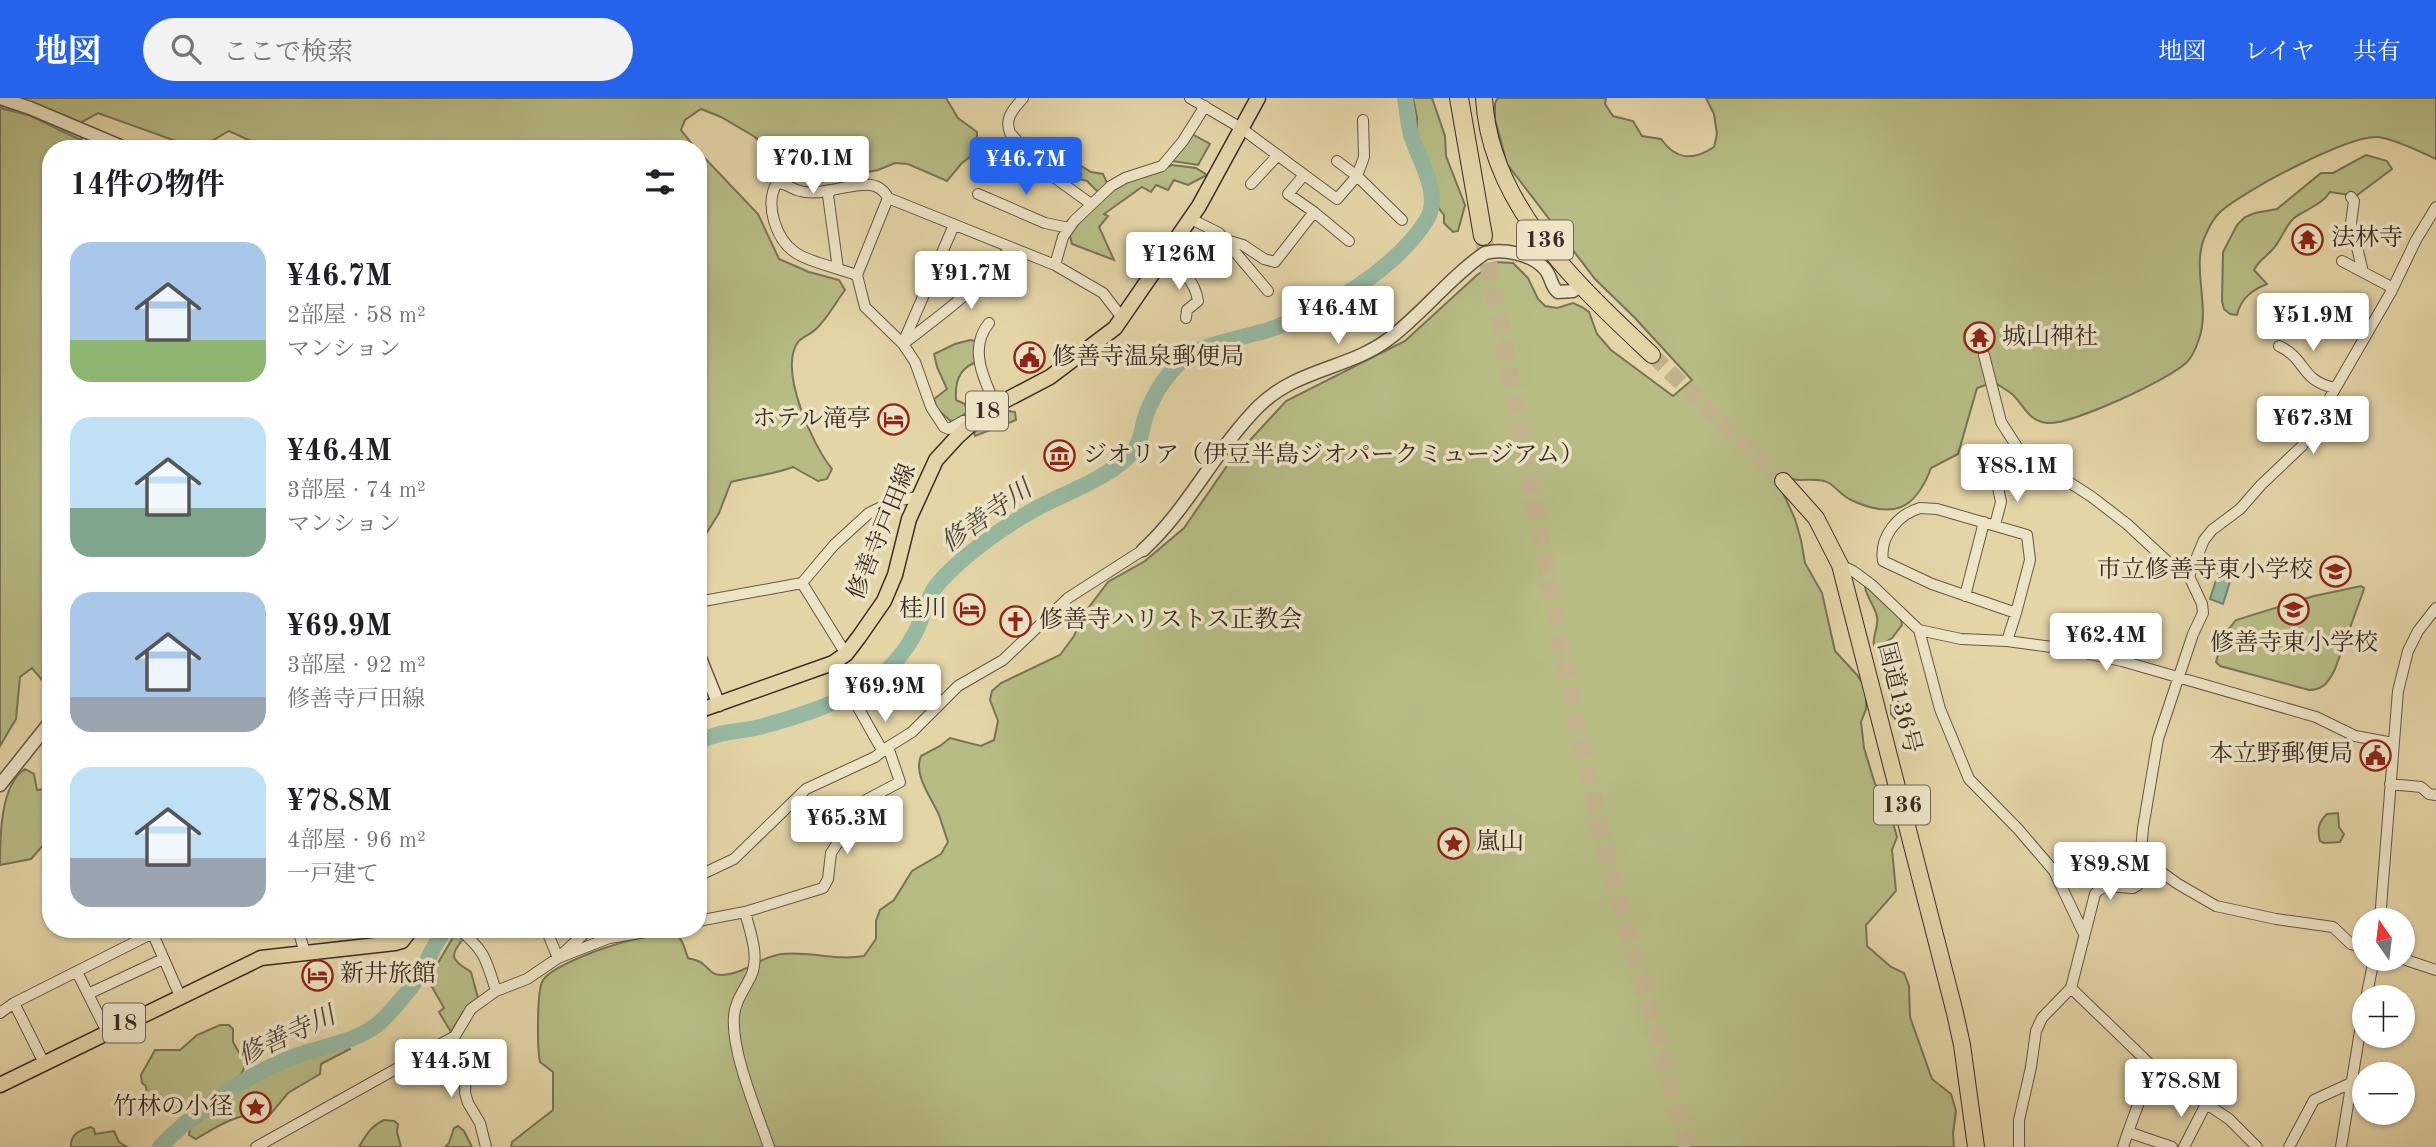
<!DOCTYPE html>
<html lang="ja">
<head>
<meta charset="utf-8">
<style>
	:root { --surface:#fff; --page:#f2f2f2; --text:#202124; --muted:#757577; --accent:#2563eb }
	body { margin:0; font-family:"Old Standard TT","Noto Serif JP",serif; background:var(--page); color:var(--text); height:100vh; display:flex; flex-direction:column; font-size:26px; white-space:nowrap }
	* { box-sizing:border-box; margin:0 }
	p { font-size:23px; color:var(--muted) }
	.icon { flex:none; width:38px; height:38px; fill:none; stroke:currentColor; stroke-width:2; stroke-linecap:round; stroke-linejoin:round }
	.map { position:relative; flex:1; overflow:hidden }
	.sheet { position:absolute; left:42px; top:42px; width:665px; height:798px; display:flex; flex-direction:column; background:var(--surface); border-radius:28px; box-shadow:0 2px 5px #0004 }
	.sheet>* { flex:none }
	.needle { width:46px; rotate:346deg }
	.fabs { position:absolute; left:2352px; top:810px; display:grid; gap:14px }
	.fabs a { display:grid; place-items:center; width:63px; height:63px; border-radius:50%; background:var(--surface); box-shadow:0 2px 5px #0004; font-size:35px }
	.price { position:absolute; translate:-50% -60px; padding:0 16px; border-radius:7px; background:#fff; color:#222; font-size:23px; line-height:46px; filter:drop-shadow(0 2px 4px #0008) }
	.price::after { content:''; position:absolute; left:50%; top:42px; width:21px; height:16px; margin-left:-10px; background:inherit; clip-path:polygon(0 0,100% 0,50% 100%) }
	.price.on { background:var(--accent); color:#fff }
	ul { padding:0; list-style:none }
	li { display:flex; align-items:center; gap:21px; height:175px; padding:0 28px }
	li span { display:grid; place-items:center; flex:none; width:196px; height:140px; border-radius:21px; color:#555 }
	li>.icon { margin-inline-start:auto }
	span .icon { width:84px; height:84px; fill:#fffc; stroke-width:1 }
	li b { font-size:30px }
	h2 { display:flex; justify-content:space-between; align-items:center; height:84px; padding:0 28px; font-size:30px }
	header { display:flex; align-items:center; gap:42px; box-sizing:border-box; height:98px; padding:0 35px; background:var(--accent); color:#fff }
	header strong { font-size:33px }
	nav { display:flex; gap:38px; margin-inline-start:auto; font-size:24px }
	.search { width:490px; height:63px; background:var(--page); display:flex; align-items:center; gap:18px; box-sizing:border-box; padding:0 24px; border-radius:38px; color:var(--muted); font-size:26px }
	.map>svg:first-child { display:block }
	.green { fill:#b7bc85; stroke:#787456; stroke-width:2 }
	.water { fill:#97b9a2; stroke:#728170; stroke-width:2 }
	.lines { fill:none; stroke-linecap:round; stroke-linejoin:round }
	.stream { stroke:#728170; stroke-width:2.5 }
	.river { stroke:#97b9a2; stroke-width:16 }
	.trunk-tunnel { stroke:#c2b38d; stroke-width:16; stroke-dasharray:16 8; stroke-linecap:butt }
	.motorway-tunnel { stroke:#c2b38d; stroke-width:18; stroke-dasharray:18 9; stroke-linecap:butt }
	.minor-casing { stroke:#645646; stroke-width:12 }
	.tertiary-casing { stroke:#645646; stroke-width:15 }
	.primary-casing { stroke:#3a2c26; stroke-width:17 }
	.trunk-casing { stroke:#3a2c26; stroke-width:18 }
	.motorway-casing { stroke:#3a2c26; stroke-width:20 }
	.minor { stroke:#ede4c6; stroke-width:10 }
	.tertiary { stroke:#ede4c6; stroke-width:12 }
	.primary { stroke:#e4d5a7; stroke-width:14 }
	.trunk { stroke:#e4d5a7; stroke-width:16 }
	.motorway { stroke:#e4d5a7; stroke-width:18 }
	.labels { text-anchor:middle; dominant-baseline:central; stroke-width:7; stroke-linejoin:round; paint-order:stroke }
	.shield { fill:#ede4c6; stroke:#706356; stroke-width:2 }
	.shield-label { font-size:23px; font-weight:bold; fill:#3a2c26 }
	.poi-label { font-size:24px; fill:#3a2c26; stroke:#ede4c6; text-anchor:start }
	.street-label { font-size:24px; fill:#3a2c26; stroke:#ede4c6 }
	.water-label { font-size:26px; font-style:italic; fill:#4d483f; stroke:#ede4c6 }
</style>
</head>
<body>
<header>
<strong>地図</strong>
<div class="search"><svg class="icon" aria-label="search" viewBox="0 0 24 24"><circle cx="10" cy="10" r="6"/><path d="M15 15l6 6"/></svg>ここで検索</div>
<nav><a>地図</a><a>レイヤ</a><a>共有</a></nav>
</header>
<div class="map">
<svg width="2436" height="1049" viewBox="0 0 2436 1049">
	<rect width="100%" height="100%" fill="#e4d5a7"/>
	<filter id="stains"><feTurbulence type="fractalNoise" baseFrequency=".00286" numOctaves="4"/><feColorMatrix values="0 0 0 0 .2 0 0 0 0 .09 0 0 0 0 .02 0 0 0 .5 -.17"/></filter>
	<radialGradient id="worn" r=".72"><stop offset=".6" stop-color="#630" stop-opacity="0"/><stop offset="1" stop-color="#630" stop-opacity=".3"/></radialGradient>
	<path class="green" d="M0,0H946L958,20L977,34V53L961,66L947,83L908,66L895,65L878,72L816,84L787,73L755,39L721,19L701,11L685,22L681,32L696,51H268L229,33L198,51L98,15L78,26L83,47L88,51H51V582H42L32,570L20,579L16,621L0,648Z
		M1413,0H1432L1445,38L1446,58L1465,107L1458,133L1453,134L1444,125V117L1438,109L1430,72L1417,42V19Z
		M1498,0H1606L1605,6L1613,18L1633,23L1642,38L1661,41C1676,62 1693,63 1714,49L1717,36L1714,16L1706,0H2436V61C2421,54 2393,40 2377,39C2347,38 2243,93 2220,114C2215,119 2209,129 2206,136C2190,168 2211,207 2199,241C2197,247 2192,259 2187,264C2169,282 2071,327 2047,325C2027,322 2025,308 2012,296C2007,292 2000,288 1994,284L1977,290L1958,356L1931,370C1915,413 1892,421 1851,402C1842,398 1837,390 1829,385C1817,378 1799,385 1786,380L1779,386L1795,421L1801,442L1805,465L1822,495L1835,553L1857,577L1866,590V611L1861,624L1864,650L1875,686L1885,697L1897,739L1892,752L1896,793L1866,827L1867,848L1891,869L1904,875L1909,888L1910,919L1932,981L1951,996L1956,1013L1953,1036L1954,1049H511L512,1044L553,1012V974L540,964C537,950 537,896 542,884C550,864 656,829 676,837C683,840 685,853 688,860C693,862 699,862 703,866C710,871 711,877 721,877C744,877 760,858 782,856C810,853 836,863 864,858L876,841V823L880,812L894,802L912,773L941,756L948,744C945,735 942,726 939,717C931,699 913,677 921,658L940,648L950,640L981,648L994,642L998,623L990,602L992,593L1001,585L1060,557L1074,538L1083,517L1108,484L1145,463L1184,430L1229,365L1286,303L1405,243L1477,177L1496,164L1513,165L1528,180L1538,201L1545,208L1557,210L1573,205L1582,209L1589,214L1597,236L1611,252L1673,298L1692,282L1634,219L1595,181L1507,66L1495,21V5Z
		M1192,36L1210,46L1198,67L1172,63Z
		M698,53L758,116L779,161L809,174L839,182L845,192C836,204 827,221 816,231C811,236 802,239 798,244C778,272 813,348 832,371L827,381L818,383L793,369C772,377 753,378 731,384L719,415L698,449Z
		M2366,57L2387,63L2392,71L2356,98L2330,94C2322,107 2306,111 2294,120C2285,128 2281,143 2272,152C2265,160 2259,162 2254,172L2267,186C2252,192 2241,200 2237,217L2230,216L2224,211L2222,203L2223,154L2237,127L2245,119L2255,115L2277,111L2321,75H2333Z
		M1073,63L1091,74L1103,76L1107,85L1101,94H1098L1087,83L1079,81L1077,74L1070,70Z
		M1172,67L1196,70L1207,77L1188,87L1174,82L1168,92L1156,87L1151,94L1142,89L1104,116L1108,118L1099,129L1114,162L1072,146L1069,134C1083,120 1098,101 1114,90C1133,79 1154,77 1172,67Z
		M970,242L975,243L977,258L974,265C958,272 955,285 956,302L965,306L967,314L953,325L937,311L934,301L947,291L937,269L934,256L955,246Z
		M1009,313L1015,314L1016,322L975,338L974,335L984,325Z
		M1865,487L1901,521L1902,527L1892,540L1878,549L1874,548C1872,537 1879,530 1877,519C1875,507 1864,496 1865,487Z
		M2361,488L2364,490L2363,494L2335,571C2329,583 2324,592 2309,592L2220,568L2216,564L2224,537L2236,522L2314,498Z
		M1896,602C1906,610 1911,622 1905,633L1891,616V604Z
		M25,671L34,676L37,692L45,691L51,685V746L45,745L31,761L0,767C0,740 0,687 25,671Z
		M2338,715L2339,729L2344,736L2340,744L2324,745L2320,743C2317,732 2318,724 2327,716Z
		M455,836L463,841C448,860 452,861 471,874L478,900L463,914L451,934L439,914L444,910L428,882Z
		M220,927H229L233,931V944L245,965L243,973L237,982L194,1007L177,1010L169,1005H153L147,1001L146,988L142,985L141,977L155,952H180L197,937Z
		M342,944H346L350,951L321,966L320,976L288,995L269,1018L265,1020C244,1010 214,1030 196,1041L189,1037L190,1030L241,990L262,978Z
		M384,1022L394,1023L398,1026L397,1034L401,1049H359C366,1037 371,1028 384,1022Z
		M458,1028L464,1033L472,1049H445L449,1045L454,1030Z
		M91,1029L94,1031L95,1036L114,1033L119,1044L127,1049H71C70,1036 80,1032 91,1029Z"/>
	<path class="water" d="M2220,470L2233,474L2223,506L2210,501Z"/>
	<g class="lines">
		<path class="stream" d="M0,10L29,17L99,51"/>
		<path class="river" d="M698,644C716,634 735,634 755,630C795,620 839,606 874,583C889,573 907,551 915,535C923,521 925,505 934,491C943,478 956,467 968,457C994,436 1023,416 1053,402C1080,389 1109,378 1131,356C1142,344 1141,332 1146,317C1154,295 1167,275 1185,260C1202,246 1248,239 1271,231C1326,213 1394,172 1426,123C1443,97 1419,63 1411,37C1408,25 1407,12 1405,0
			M160,1049C195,1013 241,980 288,961C316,949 353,946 378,926C388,918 416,885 422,873C432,855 432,848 446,831"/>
		<path class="trunk-tunnel" d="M1652,257L1783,383"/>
		<path class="motorway-tunnel" d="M1483,138L1575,619L1609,768L1688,1049"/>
		<defs>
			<path id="minor" d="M1023,0C1014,11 1004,19 1010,35L1044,72L1091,106
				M1190,0L1241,30L1337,101L1357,78L1402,122
				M1337,63L1357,78L1364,59L1363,22
				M1251,86L1278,57
				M831,92C821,94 811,96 800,93C791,91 787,85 777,85C764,106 776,142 796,155C808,163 824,166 838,171
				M978,96L1045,125L1069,130
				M2351,99L2354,103L2351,125L2363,174
				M888,100L857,177L865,209L903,246L915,264L931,309L944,329L949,331L963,323L974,324
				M1314,114L1349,143
				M1191,121L1219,135L1268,193
				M1226,142L1243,147L1264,161L1275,164L1314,114L1288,96L1304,77
				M1163,161C1181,171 1195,182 1198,203L1187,212L1186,220
				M2342,163L2393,190
				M1055,167L1063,139L1074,123L1111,88L1125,80L1162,68L1183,43L1205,8
				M857,177L838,171L828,97L831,92C852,89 877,78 888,100L1055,167L1103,195L1123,221
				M989,225C968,250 984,282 996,308
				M903,245L954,127
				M903,246C943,215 978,191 1010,150
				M2279,248C2307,261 2300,283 2335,290
				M1984,257L2001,324L2019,352L2092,399L2127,426L2170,466L2189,478
				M1920,410L1937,411L2027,437L2030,462L2016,515L1932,486L1883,463C1879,438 1899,416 1920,410Z
				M1995,427L2001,404L1997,385
				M1840,467L1853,473L1872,487L1919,532L1961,541L2007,543L2067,551L2122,563L2316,619L2355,638L2393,645
				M802,485L846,556
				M1965,498L1984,424
				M698,504L802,485L834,447L869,415L894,403L918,399
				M1919,532L1940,611L1969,681L2018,731L2054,773L2083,834
				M2007,543L2016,515
				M833,565L882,652
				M2390,686L2421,689L2429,696L2436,697
				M2140,759L2178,786L2216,808L2276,821L2333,829L2351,846L2364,850
				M698,778L734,761L806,691L875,659L888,649
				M745,814C750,834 760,858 751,878C745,891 735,903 734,918C731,954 757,1014 769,1049
				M2380,822L2398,593L2408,553L2418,533L2436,510
				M698,823L745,814L823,790L828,781L831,755L863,706L866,702L900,684L888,649L912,634L958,588L1003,562L1068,500L1143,452
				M298,831L305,855
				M459,831C485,853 486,861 496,893
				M546,831L558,860L589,831
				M152,834L180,898
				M2403,861L2436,872
				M77,874L107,934
				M2071,890L2156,972L2229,1021L2257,1049
				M88,896L163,861
				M2366,900L2374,861
				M14,905L44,965
				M0,915L14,905L161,831
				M448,942L466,972L465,995L468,1005L480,1025L486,1049
				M2128,1034L2152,969
				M256,1049L455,938L471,911L496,893L527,881L558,860L609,840L664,831
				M2019,1049V1022L2031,969L2036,933L2042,920L2071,890L2095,796C2104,784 2119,790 2133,790L2138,787L2143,730L2158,641L2193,536L2203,515L2202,506L2189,478L2204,442L2212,432L2240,411L2261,387L2302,348L2391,194L2416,142L2436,109
				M2123,1049L2128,1034L2172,1049
				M2184,1049L2206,1006
				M2289,1049L2314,1002L2351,985
				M2341,1049L2364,909"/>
			<path id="tertiary" d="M0,0L30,10L127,51
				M1143,452C1189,410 1215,352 1259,308C1298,270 1350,271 1390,240C1424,214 1450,179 1485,155C1503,150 1531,156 1544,170C1552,178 1550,188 1558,194L1573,193L1579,188
				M698,555L719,607
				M0,687L51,623"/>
			<path id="primary" d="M698,613L833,565L846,556L859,539L884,503L895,477L909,421L936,362L957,339L987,312L1050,279L1115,230L1199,108L1258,0
				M0,987L261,860L395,845L402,843L411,831"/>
			<path id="trunk" d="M1484,0C1490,108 1579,188 1652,257
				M1783,383L1816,420L1840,467L1955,915L1962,947L1976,1049"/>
			<path id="motorway" d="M1459,0L1483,138"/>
		</defs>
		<use href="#minor" class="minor-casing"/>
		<use href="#tertiary" class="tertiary-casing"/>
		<use href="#primary" class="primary-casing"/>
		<use href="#trunk" class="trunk-casing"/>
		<use href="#motorway" class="motorway-casing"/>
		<use href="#minor" class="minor"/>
		<use href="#tertiary" class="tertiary"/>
		<use href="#primary" class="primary"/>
		<use href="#trunk" class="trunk"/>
		<use href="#motorway" class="motorway"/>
	</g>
	<defs>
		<symbol id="temple-ring" viewBox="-11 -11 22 22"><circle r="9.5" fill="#ede4c6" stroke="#8f2418" stroke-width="1.5"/><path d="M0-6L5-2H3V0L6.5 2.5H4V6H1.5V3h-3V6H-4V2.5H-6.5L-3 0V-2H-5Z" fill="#8f2418"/></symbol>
		<symbol id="civic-ring" viewBox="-11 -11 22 22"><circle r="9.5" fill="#ede4c6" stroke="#8f2418" stroke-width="1.5"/><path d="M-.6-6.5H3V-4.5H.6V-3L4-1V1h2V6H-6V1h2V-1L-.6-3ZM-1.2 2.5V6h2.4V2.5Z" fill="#8f2418"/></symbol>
		<symbol id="hotel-ring" viewBox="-11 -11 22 22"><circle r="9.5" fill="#ede4c6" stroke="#8f2418" stroke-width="1.5"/><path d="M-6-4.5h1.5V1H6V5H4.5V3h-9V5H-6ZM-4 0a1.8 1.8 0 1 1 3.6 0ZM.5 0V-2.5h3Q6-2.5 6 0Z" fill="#8f2418"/></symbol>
		<symbol id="museum-ring" viewBox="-11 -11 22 22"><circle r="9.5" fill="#ede4c6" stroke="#8f2418" stroke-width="1.5"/><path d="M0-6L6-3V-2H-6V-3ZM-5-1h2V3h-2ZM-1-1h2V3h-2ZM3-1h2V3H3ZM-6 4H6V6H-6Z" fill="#8f2418"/></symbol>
		<symbol id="school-ring" viewBox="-11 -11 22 22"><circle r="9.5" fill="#ede4c6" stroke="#8f2418" stroke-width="1.5"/><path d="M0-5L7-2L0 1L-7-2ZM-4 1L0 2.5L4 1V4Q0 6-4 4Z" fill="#8f2418"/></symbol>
		<symbol id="church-ring" viewBox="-11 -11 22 22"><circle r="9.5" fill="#ede4c6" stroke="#8f2418" stroke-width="1.5"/><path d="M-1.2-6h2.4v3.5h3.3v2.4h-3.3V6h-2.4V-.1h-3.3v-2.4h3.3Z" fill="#8f2418"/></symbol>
		<symbol id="sight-ring" viewBox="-11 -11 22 22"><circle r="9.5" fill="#ede4c6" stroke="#8f2418" stroke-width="1.5"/><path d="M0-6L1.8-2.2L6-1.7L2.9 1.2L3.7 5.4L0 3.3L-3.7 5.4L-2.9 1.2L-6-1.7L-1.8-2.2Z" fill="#8f2418"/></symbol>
	</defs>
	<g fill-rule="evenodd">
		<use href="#temple-ring" x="2290" y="124" width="35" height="35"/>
		<use href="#temple-ring" x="1962" y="222" width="35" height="35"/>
		<use href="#civic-ring" x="1012" y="242" width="35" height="35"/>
		<use href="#hotel-ring" x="876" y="304" width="35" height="35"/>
		<use href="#museum-ring" x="1042" y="340" width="35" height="35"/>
		<use href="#school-ring" x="2318" y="456" width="35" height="35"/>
		<use href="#hotel-ring" x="952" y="494" width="35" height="35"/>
		<use href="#school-ring" x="2276" y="494" width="35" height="35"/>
		<use href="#church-ring" x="998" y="506" width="35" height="35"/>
		<use href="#civic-ring" x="2358" y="640" width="35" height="35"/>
		<use href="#sight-ring" x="1436" y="728" width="35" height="35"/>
		<use href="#hotel-ring" x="300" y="860" width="35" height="35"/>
		<use href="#sight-ring" x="238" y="992" width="35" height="35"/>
	</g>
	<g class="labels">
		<g class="shield">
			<rect x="1517" y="122.5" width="56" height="39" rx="5"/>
			<rect x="966" y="293.5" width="42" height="39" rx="5"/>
			<rect x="1874" y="687.5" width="56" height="39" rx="5"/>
			<rect x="103" y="905.5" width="42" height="39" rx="5"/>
		</g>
		<g class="shield-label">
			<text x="1545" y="142">136</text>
			<text x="987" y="313">18</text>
			<text x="1902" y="707">136</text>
			<text x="124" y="925">18</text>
		</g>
		<g class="poi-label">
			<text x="2331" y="141">法林寺</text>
			<text x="2002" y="240">城山神社</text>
			<text x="1052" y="260">修善寺温泉郵便局</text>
			<text x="871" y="322" text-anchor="end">ホテル滝亭</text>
			<text x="1083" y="358">ジオリア（伊豆半島ジオパークミュージアム）</text>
			<text x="2313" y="473" text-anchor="end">市立修善寺東小学校</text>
			<text x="947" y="512" text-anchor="end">桂川</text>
			<text x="1039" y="523">修善寺ハリストス正教会</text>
			<text x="2294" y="546" text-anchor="middle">修善寺東小学校</text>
			<text x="2353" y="657" text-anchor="end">本立野郵便局</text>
			<text x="1476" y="745">嵐山</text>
			<text x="340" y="877">新井旅館</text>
			<text x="233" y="1010" text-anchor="end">竹林の小径</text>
		</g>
		<g class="street-label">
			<text transform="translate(883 434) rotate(-68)">修善寺戸田線</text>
			<text transform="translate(1898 600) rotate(76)">国道136号</text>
		</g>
		<g class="water-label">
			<text transform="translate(987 419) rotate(-35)">修善寺川</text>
			<text transform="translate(287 939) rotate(-25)">修善寺川</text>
		</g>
	</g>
	<rect width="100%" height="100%" filter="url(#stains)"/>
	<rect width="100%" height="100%" fill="url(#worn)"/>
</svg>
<div class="fabs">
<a><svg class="needle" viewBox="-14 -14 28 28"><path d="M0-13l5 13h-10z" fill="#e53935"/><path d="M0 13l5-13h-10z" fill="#757577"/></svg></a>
<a>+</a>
<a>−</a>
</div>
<b class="price" style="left:813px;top:98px">¥70.1M</b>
<b class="price on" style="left:1026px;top:99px">¥46.7M</b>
<b class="price" style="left:1179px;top:194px">¥126M</b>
<b class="price" style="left:971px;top:213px">¥91.7M</b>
<b class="price" style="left:1338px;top:248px">¥46.4M</b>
<b class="price" style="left:2313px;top:255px">¥51.9M</b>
<b class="price" style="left:2313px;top:358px">¥67.3M</b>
<b class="price" style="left:2017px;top:406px">¥88.1M</b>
<b class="price" style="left:2106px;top:575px">¥62.4M</b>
<b class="price" style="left:885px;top:626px">¥69.9M</b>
<b class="price" style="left:847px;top:758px">¥65.3M</b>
<b class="price" style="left:2110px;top:804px">¥89.8M</b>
<b class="price" style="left:451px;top:1001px">¥44.5M</b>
<b class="price" style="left:2181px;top:1021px">¥78.8M</b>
<section class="sheet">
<h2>14件の物件<svg class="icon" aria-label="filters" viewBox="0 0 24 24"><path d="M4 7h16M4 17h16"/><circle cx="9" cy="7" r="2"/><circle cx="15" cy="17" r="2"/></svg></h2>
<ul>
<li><span style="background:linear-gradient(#a9c7e8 70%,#8fb573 0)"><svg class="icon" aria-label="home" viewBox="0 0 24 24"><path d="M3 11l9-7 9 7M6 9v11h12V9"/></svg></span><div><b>¥46.7M</b><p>2部屋 · 58 m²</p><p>マンション</p></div></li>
<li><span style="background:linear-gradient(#bfe0f5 65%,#7fa58c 0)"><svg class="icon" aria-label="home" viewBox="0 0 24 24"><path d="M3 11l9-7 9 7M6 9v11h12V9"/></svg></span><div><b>¥46.4M</b><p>3部屋 · 74 m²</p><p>マンション</p></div></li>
<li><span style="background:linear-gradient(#a9c7e8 75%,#9aa5b1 0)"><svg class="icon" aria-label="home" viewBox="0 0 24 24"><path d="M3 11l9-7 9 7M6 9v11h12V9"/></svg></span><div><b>¥69.9M</b><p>3部屋 · 92 m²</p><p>修善寺戸田線</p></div></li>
<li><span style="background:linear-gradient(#bfe0f5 65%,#9aa5b1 0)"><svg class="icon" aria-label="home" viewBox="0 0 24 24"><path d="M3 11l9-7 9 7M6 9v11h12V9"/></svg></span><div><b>¥78.8M</b><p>4部屋 · 96 m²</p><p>一戸建て</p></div></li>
</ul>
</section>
</div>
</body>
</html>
